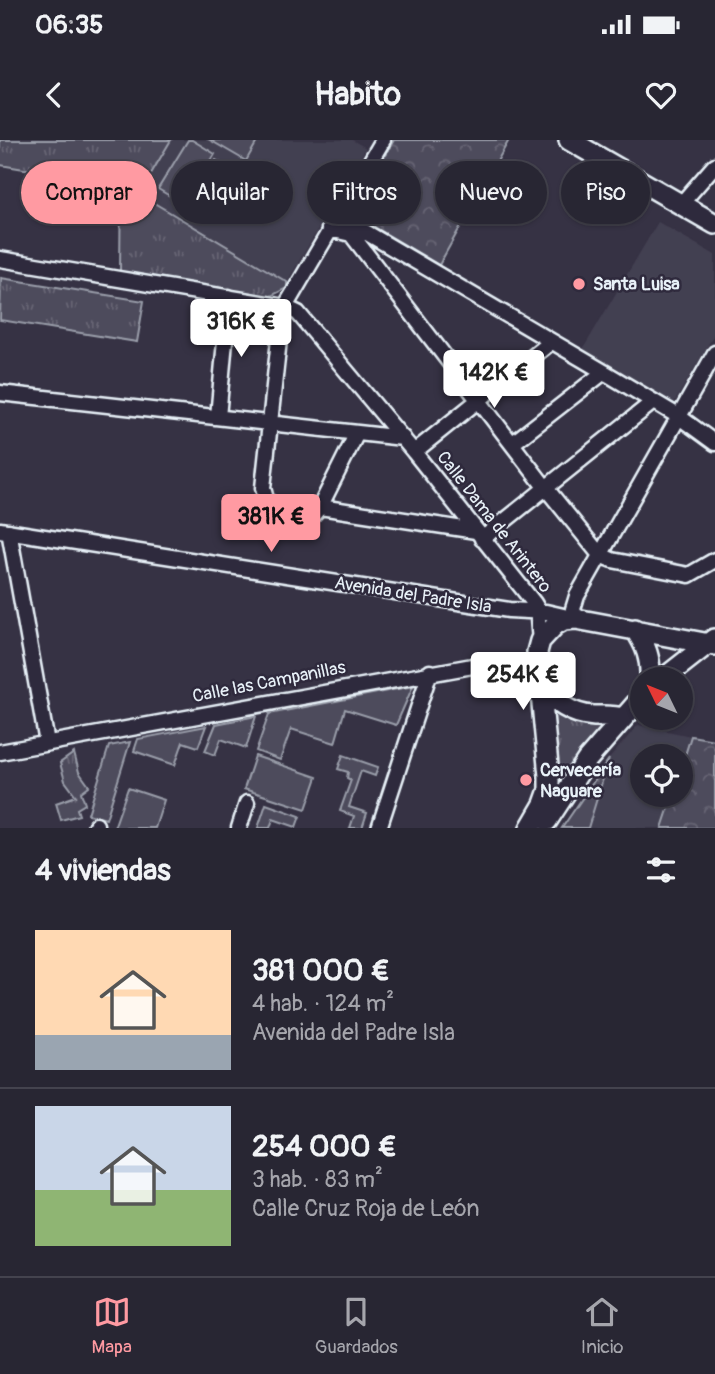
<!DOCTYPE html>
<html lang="es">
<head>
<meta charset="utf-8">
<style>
	:root { --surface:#282633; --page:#34323f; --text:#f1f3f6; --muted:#a5a5ac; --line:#44434e; --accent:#ff9aa2 }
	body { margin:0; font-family:Pangolin,sans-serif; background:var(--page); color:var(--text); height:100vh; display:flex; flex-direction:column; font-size:26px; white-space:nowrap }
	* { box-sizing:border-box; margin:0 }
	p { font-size:23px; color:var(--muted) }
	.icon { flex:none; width:38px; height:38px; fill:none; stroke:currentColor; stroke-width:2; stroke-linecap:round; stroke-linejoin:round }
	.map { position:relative; height:688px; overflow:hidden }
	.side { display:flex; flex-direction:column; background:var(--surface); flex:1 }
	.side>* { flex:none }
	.top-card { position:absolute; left:21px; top:21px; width:674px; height:63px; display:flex; gap:14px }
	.needle { width:46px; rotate:313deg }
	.buttons { position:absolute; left:630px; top:527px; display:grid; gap:14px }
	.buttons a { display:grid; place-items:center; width:63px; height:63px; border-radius:50%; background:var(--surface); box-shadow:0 2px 5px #0004,0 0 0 2px var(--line); font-size:35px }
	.price { position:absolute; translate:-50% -60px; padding:0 16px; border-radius:7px; background:#fff; color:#222; font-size:23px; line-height:46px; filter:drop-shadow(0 2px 4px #0008) }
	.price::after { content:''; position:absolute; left:50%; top:42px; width:21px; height:16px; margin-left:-10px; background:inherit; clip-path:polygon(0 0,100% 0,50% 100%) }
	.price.current { background:var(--accent); color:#111 }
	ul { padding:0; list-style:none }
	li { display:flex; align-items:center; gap:21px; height:175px; padding:0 35px }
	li+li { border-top:2px solid var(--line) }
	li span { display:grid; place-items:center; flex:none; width:196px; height:140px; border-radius:0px; color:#555 }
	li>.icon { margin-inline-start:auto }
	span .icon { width:84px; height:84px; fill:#fffc; stroke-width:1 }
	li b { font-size:30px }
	h2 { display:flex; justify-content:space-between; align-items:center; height:84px; padding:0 35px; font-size:30px }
	.pill { padding:0 24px; border-radius:32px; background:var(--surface); box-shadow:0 2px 5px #0004,0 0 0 2px var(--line); font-size:24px; line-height:63px }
	.pill.current { background:var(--accent); color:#111 }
	.status { display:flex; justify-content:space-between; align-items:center; height:49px; padding:0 35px; background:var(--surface); direction:ltr }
	.status svg { height:19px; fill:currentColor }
	header { display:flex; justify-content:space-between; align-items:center; height:91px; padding:0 35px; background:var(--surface); font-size:32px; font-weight:700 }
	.tabs { display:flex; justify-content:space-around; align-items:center; height:98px; border-top:2px solid var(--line); background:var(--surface); font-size:19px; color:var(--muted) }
	.tabs a { display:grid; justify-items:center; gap:4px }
	.tabs .current { color:var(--accent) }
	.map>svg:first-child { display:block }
	.built { fill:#433f51 }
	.grass { fill:url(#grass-tufts); stroke:#9a9eaa; stroke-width:2 }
	.park { fill:url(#park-crowns); stroke:#9a9eaa; stroke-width:2 }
	.garden { fill:#4d4b5c; stroke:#9a9eaa; stroke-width:2 }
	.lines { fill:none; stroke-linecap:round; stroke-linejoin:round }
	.minor-casing { stroke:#e8f1f8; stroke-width:19 }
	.secondary-casing { stroke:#e8f1f8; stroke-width:24 }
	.minor { stroke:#2f2a3d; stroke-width:14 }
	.secondary { stroke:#2f2a3d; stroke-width:19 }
	.poi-dot { fill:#ff9aa2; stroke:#2f2a3d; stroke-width:2.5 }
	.labels { text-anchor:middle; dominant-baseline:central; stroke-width:5; stroke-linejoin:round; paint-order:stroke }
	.poi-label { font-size:18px; font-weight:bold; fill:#e8f1f8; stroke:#2f2a3d; text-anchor:start }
	.street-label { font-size:18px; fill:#e8f1f8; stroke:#2f2a3d }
</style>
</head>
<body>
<div class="status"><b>06:35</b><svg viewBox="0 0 49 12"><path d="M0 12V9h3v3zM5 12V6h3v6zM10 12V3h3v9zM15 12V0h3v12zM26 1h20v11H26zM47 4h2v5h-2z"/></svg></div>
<header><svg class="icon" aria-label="back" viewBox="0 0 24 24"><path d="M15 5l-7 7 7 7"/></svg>Habito<svg class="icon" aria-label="heart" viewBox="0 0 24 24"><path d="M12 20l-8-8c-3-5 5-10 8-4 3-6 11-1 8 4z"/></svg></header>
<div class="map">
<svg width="715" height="688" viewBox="0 0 715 688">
	<defs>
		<pattern id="grass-tufts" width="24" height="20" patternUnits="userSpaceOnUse" patternTransform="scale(1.75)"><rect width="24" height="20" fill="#4d4b5c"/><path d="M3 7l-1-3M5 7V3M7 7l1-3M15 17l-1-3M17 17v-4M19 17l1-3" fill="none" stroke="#676574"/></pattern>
		<pattern id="park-crowns" width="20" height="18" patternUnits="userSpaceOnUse" patternTransform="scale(1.75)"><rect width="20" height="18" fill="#4d4b5c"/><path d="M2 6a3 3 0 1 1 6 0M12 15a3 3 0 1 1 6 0" fill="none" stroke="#676574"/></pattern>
	</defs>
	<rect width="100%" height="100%" fill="#363244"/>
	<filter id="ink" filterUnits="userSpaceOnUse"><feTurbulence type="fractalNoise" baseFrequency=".0143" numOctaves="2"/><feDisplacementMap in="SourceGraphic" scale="14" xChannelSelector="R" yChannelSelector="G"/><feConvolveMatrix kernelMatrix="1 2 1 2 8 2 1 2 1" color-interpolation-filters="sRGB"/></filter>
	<g filter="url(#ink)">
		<path class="built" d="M171,0H352L366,8L287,142L139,54Z
			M658,82L715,115V193L674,263L583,209Z
			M638,585L691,596L681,628V616H642V654L673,655L662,688H589L609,619Z"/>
		<path class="grass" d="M0,0H171L139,54L287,142V148L269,157L120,132L121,33L24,29L0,25Z
			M1,138L144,161L137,202L0,180Z
			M549,563L600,582L606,588L555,655Z
			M74,613L79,632L89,646L81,652L85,664L77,669L79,675L61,680L56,663L76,656L65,641L60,623Z
			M609,619L588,688H562Z"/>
		<path class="park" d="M394,0H509L439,125L356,76L355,66Z
			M691,596L715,600V688H662L673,655L681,654V628Z"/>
		<path class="garden" d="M188,0H192L215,14L185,65L158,49Z
			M210,0H258L246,21Z
			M216,20L237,32L210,77L190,64Z
			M413,546L396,585L345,569L335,603L291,589L280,620L256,611L269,574Z
			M256,576L246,608L221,599L215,615L205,611L216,584Z
			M206,586L198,607L183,602L175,625L134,611L138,599Z
			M130,602L106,679L88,674L109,606Z
			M343,615L378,627L375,636L361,631L349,667L367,673L362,688H350L354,676L340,671L351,640L347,638L348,632L338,629Z
			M255,616L317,637L306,669L244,649Z
			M128,648L164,660L155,688H114Z
			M266,664L300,676L296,687L273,679L270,688H258Z"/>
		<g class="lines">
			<defs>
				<path id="minor" d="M681,64L715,25
					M338,76L599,229L678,276L715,303
					M329,89L351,94L545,347L600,415L612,420L689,435L715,420
					M0,119L285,167L298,173L414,312L534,463L537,468L540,501
					M0,253L403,298
					M218,277L229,157
					M357,293L320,367L311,377L271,364L266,359L263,348L281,181L285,167L383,0
					M513,303L604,232
					M414,312L551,202
					M320,367L476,391
					M0,390L509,470L546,472L572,478
					M9,391L47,603
					M482,399L653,262
					M576,479L573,469L577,456L715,213
					M0,612L489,523L504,525L540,547
					M95,688L96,685
					M239,688L247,663
					M379,688L430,532"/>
				<path id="secondary" d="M569,0L715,84
					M635,489C646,506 651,518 650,539
					M663,539L714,499
					M540,547C556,562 571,575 594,576C604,576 613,575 623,578
					M547,681L587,620L642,557
					M530,688L544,664L549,650V636L537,512L540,501L555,485L564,480L576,479L715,505"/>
			</defs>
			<use href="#minor" class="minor-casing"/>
			<use href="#secondary" class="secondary-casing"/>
			<use href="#minor" class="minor"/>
			<use href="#secondary" class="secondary"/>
		</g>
	</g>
	<g class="poi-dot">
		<circle cx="579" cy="144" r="7"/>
		<circle cx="526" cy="640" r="7"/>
	</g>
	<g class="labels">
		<g class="poi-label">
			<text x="593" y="144">Santa Luisa</text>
			<text x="540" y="630">Cervecería<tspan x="540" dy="21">Naguare</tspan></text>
		</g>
		<g class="street-label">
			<text transform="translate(494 382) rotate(52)">Calle Dama de Arintero</text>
			<text transform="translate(413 455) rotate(9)">Avenida del Padre Isla</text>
			<text transform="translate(269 542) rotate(-11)">Calle las Campanillas</text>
		</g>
	</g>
</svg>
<div class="buttons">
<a><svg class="needle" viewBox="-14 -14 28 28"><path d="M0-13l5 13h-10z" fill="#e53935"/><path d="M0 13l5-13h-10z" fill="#a5a5ac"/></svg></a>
<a><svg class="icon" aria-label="locate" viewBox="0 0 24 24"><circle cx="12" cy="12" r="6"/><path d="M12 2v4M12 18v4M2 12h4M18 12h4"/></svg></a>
</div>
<b class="price" style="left:241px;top:219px">316K €</b>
<b class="price" style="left:494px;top:270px">142K €</b>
<b class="price current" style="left:271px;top:414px">381K €</b>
<b class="price" style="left:523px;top:572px">254K €</b>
<div class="top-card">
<a class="pill current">Comprar</a>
<a class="pill">Alquilar</a>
<a class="pill">Filtros</a>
<a class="pill">Nuevo</a>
<a class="pill">Piso</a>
</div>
</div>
<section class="side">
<h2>4 viviendas<svg class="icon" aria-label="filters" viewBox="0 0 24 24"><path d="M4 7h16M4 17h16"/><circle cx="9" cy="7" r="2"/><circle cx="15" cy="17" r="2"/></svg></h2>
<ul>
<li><span style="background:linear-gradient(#ffd9b3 75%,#9aa5b1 0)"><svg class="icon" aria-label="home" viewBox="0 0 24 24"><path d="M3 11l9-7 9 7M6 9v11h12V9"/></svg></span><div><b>381 000 €</b><p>4 hab. · 124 m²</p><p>Avenida del Padre Isla</p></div></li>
<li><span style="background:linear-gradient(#c9d6e8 60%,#8fb573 0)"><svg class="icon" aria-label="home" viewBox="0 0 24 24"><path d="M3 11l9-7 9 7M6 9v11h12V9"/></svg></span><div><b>254 000 €</b><p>3 hab. · 83 m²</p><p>Calle Cruz Roja de León</p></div></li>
</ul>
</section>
<nav class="tabs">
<a class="current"><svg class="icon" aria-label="map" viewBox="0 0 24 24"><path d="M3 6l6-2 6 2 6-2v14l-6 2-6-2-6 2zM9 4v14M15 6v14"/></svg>Mapa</a>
<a><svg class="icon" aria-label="saved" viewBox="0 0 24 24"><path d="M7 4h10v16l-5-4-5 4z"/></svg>Guardados</a>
<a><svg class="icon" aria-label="home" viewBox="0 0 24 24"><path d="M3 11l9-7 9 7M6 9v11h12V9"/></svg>Inicio</a>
</nav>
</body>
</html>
